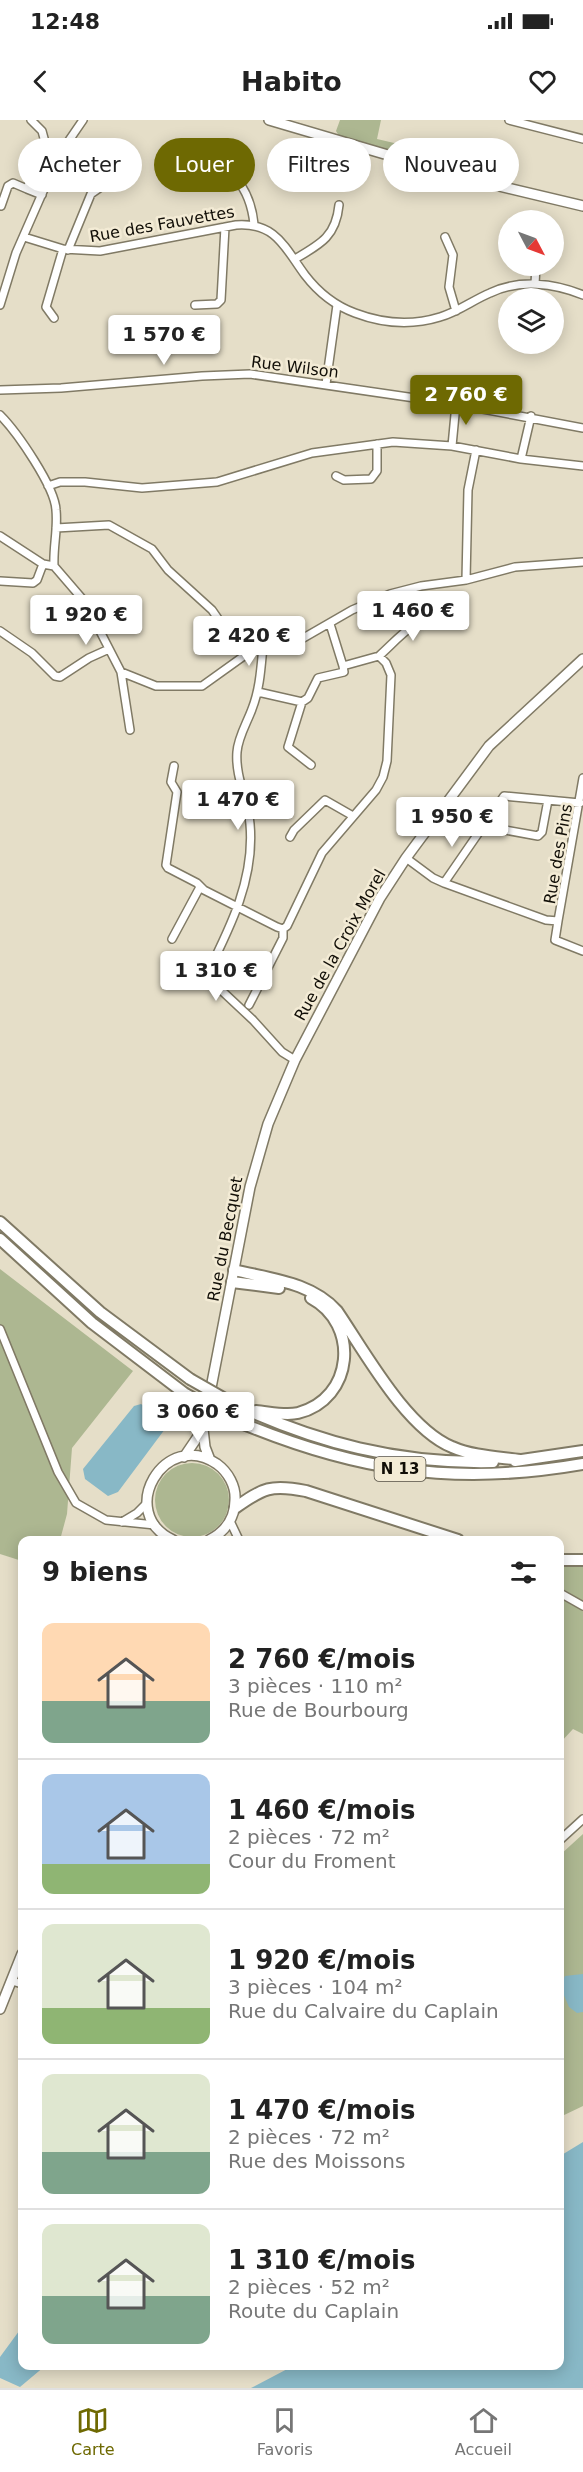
<!DOCTYPE html>
<html lang="fr">
<head>
<meta charset="utf-8">
<style>
	:root { --surface:#fff; --page:#f6f6f6; --text:#222; --muted:#767676; --line:#e0e0e0; --accent:#6e6902 }
	body { margin:0; font-family:"DejaVu Sans",sans-serif; background:var(--page); color:var(--text); height:100vh; display:flex; flex-direction:column; font-size:22px; white-space:nowrap }
	* { box-sizing:border-box; margin:0 }
	p { font-size:20px; color:var(--muted) }
	.icon { flex:none; width:33px; height:33px; fill:none; stroke:currentColor; stroke-width:2; stroke-linecap:round; stroke-linejoin:round }
	.map { position:relative; flex:1; overflow:hidden }
	.panel { position:absolute; left:18px; top:1416px; width:546px; height:834px; display:flex; flex-direction:column; background:var(--surface); border-radius:12px; box-shadow:0 3px 15px #0003 }
	.panel>* { flex:none }
	.top-card { position:absolute; left:18px; top:18px; width:548px; height:54px; display:flex; gap:12px }
	.needle { width:39px; rotate:131deg }
	.buttons { position:absolute; left:498px; top:90px; display:grid; gap:12px }
	.buttons a { display:grid; place-items:center; width:66px; height:66px; border-radius:50%; background:var(--surface); box-shadow:0 3px 15px #0003; font-size:30px }
	.price { position:absolute; translate:-50% -51px; padding:0 14px; border-radius:6px; background:#fff; color:#222; font-size:20px; line-height:39px; filter:drop-shadow(0 2px 3px #0008) }
	.price::after { content:''; position:absolute; left:50%; top:36px; width:18px; height:14px; margin-left:-9px; background:inherit; clip-path:polygon(0 0,100% 0,50% 100%) }
	.price.on { background:var(--accent); color:#fff }
	ul { padding:0; list-style:none }
	li { display:flex; align-items:center; gap:18px; height:150px; padding:0 24px }
	li+li { border-top:2px solid var(--line) }
	li span { display:grid; place-items:center; flex:none; width:168px; height:120px; border-radius:12px; color:#555 }
	li>.icon { margin-inline-start:auto }
	span .icon { width:72px; height:72px; fill:#fffc; stroke-width:1 }
	li b { font-size:26px }
	h2 { display:flex; justify-content:space-between; align-items:center; height:72px; padding:0 24px; font-size:26px }
	.pill { padding:0 21px; border-radius:27px; background:var(--surface); box-shadow:0 3px 15px #0003; font-size:21px; line-height:54px }
	.pill.on { background:var(--accent); color:#fff }
	.status { display:flex; justify-content:space-between; align-items:center; height:42px; padding:0 30px; background:var(--surface); direction:ltr }
	.status svg { height:16px; fill:currentColor }
	header { display:flex; justify-content:space-between; align-items:center; height:78px; padding:0 24px; background:var(--surface); font-size:27px; font-weight:700 }
	.dock { display:flex; justify-content:space-around; align-items:center; height:84px; border-top:2px solid var(--line); background:var(--surface); font-size:16px; color:var(--muted) }
	.dock a { display:grid; justify-items:center; gap:3px }
	.dock .on { color:var(--accent) }
	.map>svg:first-child { display:block }
	.green { fill:#adb791 }
	.water { fill:#88b8c6 }
	.lines { fill:none; stroke-linecap:round; stroke-linejoin:round }
	.minor-casing { stroke:#807a65; stroke-width:10 }
	.secondary-casing { stroke:#807a65; stroke-width:12 }
	.trunk-casing { stroke:#807a65; stroke-width:14 }
	.minor { stroke:#fff; stroke-width:7 }
	.secondary { stroke:#fff; stroke-width:9 }
	.trunk { stroke:#fff; stroke-width:10 }
	.trunk-bridge-casing { stroke:#807a65; stroke-width:14; stroke-linecap:butt }
	.trunk-bridge { stroke:#fff; stroke-width:10 }
	.labels { text-anchor:middle; dominant-baseline:central; stroke-width:5; stroke-linejoin:round; paint-order:stroke }
	.shield { fill:#f3ebd5; stroke:#555045; stroke-width:1.5 }
	.shield-label { font-size:15px; font-weight:bold; fill:#110e07 }
	.street-label { font-size:16px; fill:#110e07; stroke:#f3ebd5 }
</style>
</head>
<body>
<div class="status"><b>12:48</b><svg viewBox="0 0 49 12"><path d="M0 12V9h3v3zM5 12V6h3v6zM10 12V3h3v9zM15 12V0h3v12zM26 1h20v11H26zM47 4h2v5h-2z"/></svg></div>
<header><svg class="icon" aria-label="back" viewBox="0 0 24 24"><path d="M15 5l-7 7 7 7"/></svg>Habito<svg class="icon" aria-label="heart" viewBox="0 0 24 24"><path d="M12 20l-8-8c-3-5 5-10 8-4 3-6 11-1 8 4z"/></svg></header>
<div class="map">
<svg width="583" height="2268" viewBox="0 0 583 2268">
	<rect width="100%" height="100%" fill="#e5dec8"/>
	<path class="green" d="M340,0H381L377,19L454,37L457,28C467,31 466,42 465,51L339,16L336,11Z
		M0,1149L133,1251L72,1328L67,1394L60,1420H22V1441L0,1434Z
		M155 1380a37 37 0 1 1 74 0a37 37 0 1 1-74 0Z
		M583,1446V1614L573,1609L560,1623V1447Z
		M583,1714V1986L560,1997V1735Z"/>
	<path class="water" d="M141,1284L167,1302L165,1309L118,1372L108,1376L85,1359L83,1349L134,1286Z
		M583,1854V1892L577,1893L569,1887L560,1866L565,1856Z
		M583,2022V2268H251L293,2246H560V2036Z
		M22,2207V2246H45L20,2267L0,2258V2237Z"/>
	<g class="lines">
		<defs>
			<path id="minor" d="M31,0L42,11L45,22L27,69L42,75
				M509,0L583,19
				M194,34C231,46 250,66 254,104
				M1,86L8,66L13,63L27,69
				M24,117L63,129L100,131L236,105C276,102 285,128 305,155C318,172 336,186 355,193C384,204 411,206 440,197C458,192 473,180 490,173C519,159 554,163 583,175
				M445,117L453,135L449,167L456,191
				M68,130L91,74L111,60
				M295,139C321,124 336,116 339,85
				M535,164L536,146
				M0,185L16,133L59,35L83,0
				M195,185L217,184L221,180L225,107
				M54,198L46,187L63,129
				M326,264L337,185
				M0,270L61,268L202,256L250,254L456,284L583,308
				M0,295C17,312 55,367 56,390C58,409 53,427 54,446L85,482L121,552L130,610
				M452,326L456,284
				M521,339L531,296
				M336,356L344,360L371,359L377,351V324
				M48,366L60,362H85L142,368L217,362L312,333L393,322L452,326L521,339L583,346
				M56,408L109,405L152,429L168,450L212,490L243,535
				M0,416L43,444
				M466,460L468,370L476,330
				M0,461L33,463L37,460L43,444L54,446
				M330,504L343,546
				M0,511L32,533L55,556L60,557L89,538L109,529
				M263,526C261,547 260,569 252,589C247,603 238,617 237,632C235,657 248,680 250,704C255,759 230,808 206,856L253,900L282,932L295,940
				M379,536C398,519 416,496 442,495
				M121,552L156,566H202L255,528L293,524L352,490L390,474L421,466L466,460L515,447L583,442
				M302,582L288,627L311,645
				M174,646L171,662L177,672L166,745L168,748L197,763L204,770L277,807L283,809L287,806L322,733L376,670L383,657L387,641L391,555L386,543L379,536L343,546L344,552L318,558L308,578L302,582L258,572
				M483,706L538,716L542,712L548,680
				M290,717L294,710L325,680L353,696
				M406,738L433,758L444,763L546,800L558,801L583,658
				M444,763L504,676L580,683
				M558,801L555,820L583,831
				M172,819L200,767
				M249,885L283,818V809
				M0,1209L58,1352L76,1383L106,1400L155,1405
				M230,1401L239,1420
				M122,1402L137,1393L147,1383
				M560,1473L583,1486
				M560,1720L583,1699
				M12,1861L22,1864"/>
			<path id="secondary" d="M269,0L466,58L583,86
				M184,1337L203,1309
				M210,1340L205,1327L203,1309L250,1067L268,1004L295,940L380,778L406,738L489,626L583,539
				M173,1420C115,1393 165,1308 217,1344C228,1352 236,1366 235,1380C235,1398 225,1412 209,1420
				M0,1889L22,1834"/>
			<path id="trunk" d="M0,1102L100,1192L190,1259
				M0,1119L92,1203L184,1273
				M234,1150C270,1159 311,1162 337,1191C365,1232 406,1308 452,1327C472,1336 498,1337 520,1340
				M232,1162L279,1168
				M232,1283C317,1323 399,1344 493,1342
				M256,1291C269,1292 285,1296 298,1293C354,1279 360,1204 311,1178
				M227,1297C349,1350 451,1367 583,1344
				M515,1341L583,1331
				M235,1388C263,1368 271,1364 306,1371L458,1420
				M560,1440H583"/>
		</defs>
		<use href="#minor" class="minor-casing"/>
		<use href="#secondary" class="secondary-casing"/>
		<use href="#trunk" class="trunk-casing"/>
		<use href="#minor" class="minor"/>
		<use href="#secondary" class="secondary"/>
		<use href="#trunk" class="trunk"/>
		<defs>
			<path id="trunk-bridge" d="M190,1259L232,1283
				M184,1273L227,1297"/>
		</defs>
		<use href="#trunk-bridge" class="trunk-bridge-casing"/>
		<use href="#trunk-bridge" class="trunk-bridge"/>
	</g>
	<g class="labels">
		<rect class="shield" x="374.5" y="1337" width="51" height="24" rx="4.5"/>
		<g class="shield-label">
			<text x="400" y="1349">N 13</text>
		</g>
		<g class="street-label">
			<text transform="translate(162 104) rotate(-10)">Rue des Fauvettes</text>
			<text transform="translate(295 247) rotate(7)">Rue Wilson</text>
			<text transform="translate(558 734) rotate(-80)">Rue des Pins</text>
			<text transform="translate(340 825) rotate(-61)">Rue de la Croix Morel</text>
			<text transform="translate(225 1119) rotate(-79)">Rue du Becquet</text>
		</g>
	</g>
</svg>
<div class="buttons">
<a><svg class="needle" viewBox="-14 -14 28 28"><path d="M0-13l5 13h-10z" fill="#e53935"/><path d="M0 13l5-13h-10z" fill="#767676"/></svg></a>
<a><svg class="icon" aria-label="layers" viewBox="0 0 24 24"><path d="M12 4l9 5-9 5-9-5zM3 14l9 5 9-5"/></svg></a>
</div>
<b class="price" style="left:164px;top:246px">1 570 €</b>
<b class="price on" style="left:466px;top:306px">2 760 €</b>
<b class="price" style="left:413px;top:522px">1 460 €</b>
<b class="price" style="left:86px;top:526px">1 920 €</b>
<b class="price" style="left:249px;top:547px">2 420 €</b>
<b class="price" style="left:238px;top:711px">1 470 €</b>
<b class="price" style="left:452px;top:728px">1 950 €</b>
<b class="price" style="left:216px;top:882px">1 310 €</b>
<b class="price" style="left:198px;top:1323px">3 060 €</b>
<div class="top-card">
<a class="pill">Acheter</a>
<a class="pill on">Louer</a>
<a class="pill">Filtres</a>
<a class="pill">Nouveau</a>
</div>
<section class="panel">
<h2>9 biens<svg class="icon" aria-label="filters" viewBox="0 0 24 24"><path d="M4 7h16M4 17h16"/><circle cx="9" cy="7" r="2"/><circle cx="15" cy="17" r="2"/></svg></h2>
<ul>
<li><span style="background:linear-gradient(#ffd9b3 65%,#7fa58c 0)"><svg class="icon" aria-label="home" viewBox="0 0 24 24"><path d="M3 11l9-7 9 7M6 9v11h12V9"/></svg></span><div><b>2 760 €/mois</b><p>3 pièces · 110 m²</p><p>Rue de Bourbourg</p></div></li>
<li><span style="background:linear-gradient(#a9c7e8 75%,#8fb573 0)"><svg class="icon" aria-label="home" viewBox="0 0 24 24"><path d="M3 11l9-7 9 7M6 9v11h12V9"/></svg></span><div><b>1 460 €/mois</b><p>2 pièces · 72 m²</p><p>Cour du Froment</p></div></li>
<li><span style="background:linear-gradient(#dfe7d0 70%,#8fb573 0)"><svg class="icon" aria-label="home" viewBox="0 0 24 24"><path d="M3 11l9-7 9 7M6 9v11h12V9"/></svg></span><div><b>1 920 €/mois</b><p>3 pièces · 104 m²</p><p>Rue du Calvaire du Caplain</p></div></li>
<li><span style="background:linear-gradient(#dfe7d0 65%,#7fa58c 0)"><svg class="icon" aria-label="home" viewBox="0 0 24 24"><path d="M3 11l9-7 9 7M6 9v11h12V9"/></svg></span><div><b>1 470 €/mois</b><p>2 pièces · 72 m²</p><p>Rue des Moissons</p></div></li>
<li><span style="background:linear-gradient(#dfe7d0 60%,#7fa58c 0)"><svg class="icon" aria-label="home" viewBox="0 0 24 24"><path d="M3 11l9-7 9 7M6 9v11h12V9"/></svg></span><div><b>1 310 €/mois</b><p>2 pièces · 52 m²</p><p>Route du Caplain</p></div></li>
</ul>
</section>
</div>
<nav class="dock">
<a class="on"><svg class="icon" aria-label="map" viewBox="0 0 24 24"><path d="M3 6l6-2 6 2 6-2v14l-6 2-6-2-6 2zM9 4v14M15 6v14"/></svg>Carte</a>
<a><svg class="icon" aria-label="saved" viewBox="0 0 24 24"><path d="M7 4h10v16l-5-4-5 4z"/></svg>Favoris</a>
<a><svg class="icon" aria-label="home" viewBox="0 0 24 24"><path d="M3 11l9-7 9 7M6 9v11h12V9"/></svg>Accueil</a>
</nav>
</body>
</html>
